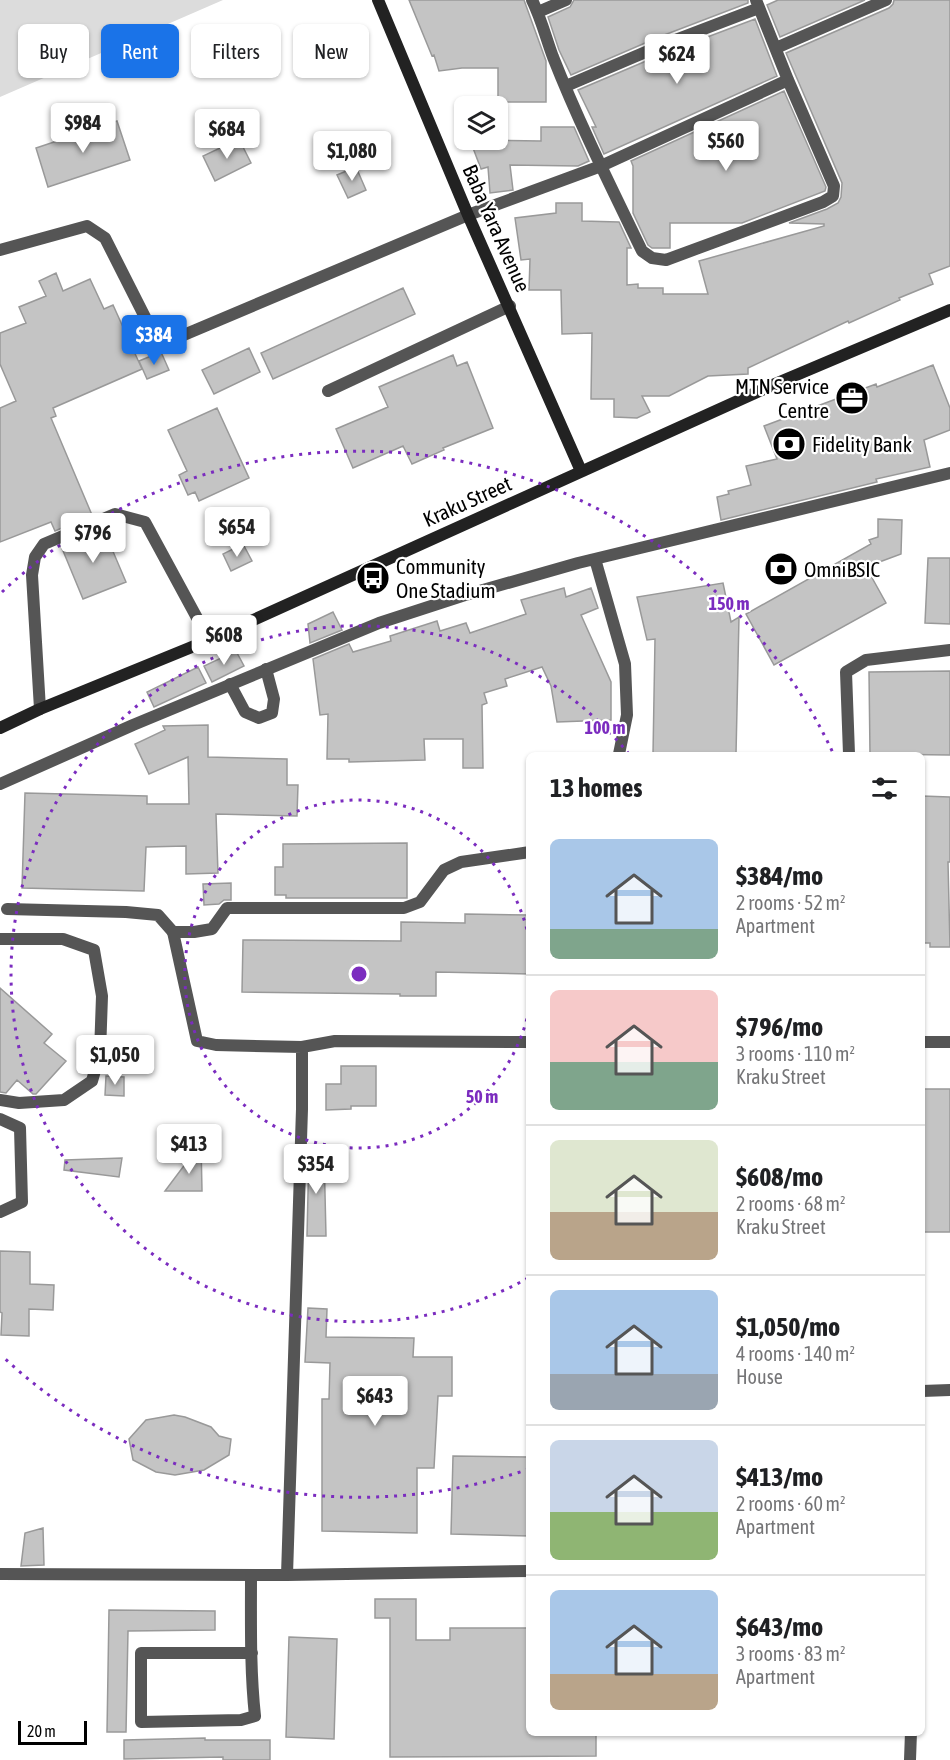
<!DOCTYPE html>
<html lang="en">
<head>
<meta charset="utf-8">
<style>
	:root { --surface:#fff; --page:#f2f2f2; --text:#202124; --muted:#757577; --line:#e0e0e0; --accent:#1a73e8 }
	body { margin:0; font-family:"Asap Condensed",sans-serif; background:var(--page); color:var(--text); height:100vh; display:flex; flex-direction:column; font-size:22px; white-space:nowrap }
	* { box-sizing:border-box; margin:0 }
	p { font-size:20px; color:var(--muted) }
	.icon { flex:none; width:33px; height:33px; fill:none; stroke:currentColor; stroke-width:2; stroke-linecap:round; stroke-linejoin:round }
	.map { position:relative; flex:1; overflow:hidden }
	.drawer { position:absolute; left:526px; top:752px; width:399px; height:984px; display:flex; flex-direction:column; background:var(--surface); border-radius:9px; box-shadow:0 2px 4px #0004 }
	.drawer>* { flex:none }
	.banner { position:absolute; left:18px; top:24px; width:418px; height:54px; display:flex; gap:12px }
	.controls { position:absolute; left:454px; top:96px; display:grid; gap:12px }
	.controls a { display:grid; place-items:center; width:54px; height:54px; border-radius:9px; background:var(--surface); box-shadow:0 2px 4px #0004; font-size:30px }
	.scale { position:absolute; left:18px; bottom:15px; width:69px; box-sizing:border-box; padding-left:6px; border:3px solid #000; border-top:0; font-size:16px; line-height:21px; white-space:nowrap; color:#000; -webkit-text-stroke:4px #fff; paint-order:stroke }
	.price { position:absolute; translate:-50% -51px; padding:0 14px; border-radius:6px; background:#fff; color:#222; font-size:20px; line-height:39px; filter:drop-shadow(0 2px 3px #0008) }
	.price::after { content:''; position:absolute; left:50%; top:36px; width:18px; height:14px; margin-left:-9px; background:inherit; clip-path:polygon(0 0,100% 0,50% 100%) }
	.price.active { background:var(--accent); color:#fff }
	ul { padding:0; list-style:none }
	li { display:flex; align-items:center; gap:18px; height:150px; padding:0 24px }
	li+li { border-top:2px solid var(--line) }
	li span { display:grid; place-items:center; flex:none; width:168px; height:120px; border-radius:9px; color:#555 }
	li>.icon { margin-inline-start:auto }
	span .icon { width:72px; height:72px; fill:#fffc; stroke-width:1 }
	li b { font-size:26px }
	h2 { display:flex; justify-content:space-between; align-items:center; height:72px; padding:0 24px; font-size:26px }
	.pill { padding:0 21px; border-radius:9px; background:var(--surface); box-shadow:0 2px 4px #0004; font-size:21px; line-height:54px }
	.pill.active { background:var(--accent); color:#fff }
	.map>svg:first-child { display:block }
	.green { fill:#dcdcdc }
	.building { fill:#c4c4c4; stroke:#999; stroke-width:1.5 }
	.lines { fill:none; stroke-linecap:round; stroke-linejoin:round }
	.lane { stroke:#555; stroke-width:12 }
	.street { stroke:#555; stroke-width:12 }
	.secondary { stroke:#222; stroke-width:12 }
	.ring { fill:none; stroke:#7b2cbf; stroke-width:3; stroke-dasharray:3 6 }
	.labels { text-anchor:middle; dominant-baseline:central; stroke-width:4.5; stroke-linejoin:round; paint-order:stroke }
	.street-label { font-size:21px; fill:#000; stroke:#fff }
	.poi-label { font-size:21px; fill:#000; stroke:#fff; text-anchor:start }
	.centre { fill:#7b2cbf; stroke:#fff; stroke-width:3 }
	.ring-label { font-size:18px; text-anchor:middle; font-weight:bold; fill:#7b2cbf; stroke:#fff; stroke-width:4.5; stroke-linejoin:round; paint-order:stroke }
</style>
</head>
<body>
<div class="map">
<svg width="950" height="1760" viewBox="0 0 950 1760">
	<rect width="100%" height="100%" fill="#fff"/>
	<path class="green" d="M0,0H223L0,97Z"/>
	<path class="building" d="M409,0H524L546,61V102H498V68H462L439,71L434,55L432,56Z
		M574,0H748V3L659,37L571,75L559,50L548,17L570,7Z
		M778,0H865L780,37L767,5Z
		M894,0H950V266L929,274L933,284L899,298L900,300L849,323L848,321L748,368V374L708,376L669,396H642L650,412L637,418L614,417V399H591L592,333L562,334L561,290H529L530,259L521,260L515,218L556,213V203H582V221L619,222L631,248H627V285L638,284V288H663V294H708L699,261L824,226V224L789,223L827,209L838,203L841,197L842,183L786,53L889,8L893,4Z
		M755,19L777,76L604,154L592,127H596L578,90L665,53Z
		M784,91L826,187L825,191L742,223H670V248H652L648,245L633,213V166L631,161Z
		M117,121L130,160L48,187L36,148Z
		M541,127H574L589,161L578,166L510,165L513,190L490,193L488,167L481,169L470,140L541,141Z
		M239,139L251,163L215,181L203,156Z
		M356,167L366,190L348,198L337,175Z
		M56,273L63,291L90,279L104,309L113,305L142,369L53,408L56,416L51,418L92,515L55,531L51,522L0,542V408L16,401L0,364V333L26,323L19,307L46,296L39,281Z
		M403,288L415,314L273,379L261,353Z
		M249,348L260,372L214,394L202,370Z
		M161,352L169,370L147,379L139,361Z
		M453,355L457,366L467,362L493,428L443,448L444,450L412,464L403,446L353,468L336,429L388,407L379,387Z
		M933,365L950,408V430L924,440L930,467L876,479L877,482L721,520L717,497L729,494L728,491L751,485L746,466L777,459L764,426L876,384L877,387Z
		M217,408L249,478L199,501L195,492L188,495L179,475L187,471L168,430Z
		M878,519L902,520L901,554L866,567L886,603L774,665L746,614L871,544L869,540L878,537Z
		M103,528L126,582L83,599L61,546Z
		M243,544L252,561L231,571L223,554Z
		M928,558H950V624L925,623Z
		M723,583L731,622L739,617L736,754H653L655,639L647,640L637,597Z
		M564,588L566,597L591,588L598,608L581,615L611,682V720L557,722L551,686L542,667L505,679L507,686L484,693L487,703L482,705L483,768H463V739H424L425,760L349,762V759H327L328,714L320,715L313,659L349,644L353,652L391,641L390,636L437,621L440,631L466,623L470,633L526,614L521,600Z
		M333,612L342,630L310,643L308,624Z
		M236,651L244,666L212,682L204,666Z
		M198,667L206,683L154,707L147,692Z
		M950,671V755L870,754L869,672Z
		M208,725V757L287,759V785H298L297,816L216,814L218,873L186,874V846L146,847L144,891L22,888L25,793L147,796V804H189L188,757L149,774L135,744L165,730L163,726Z
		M922,796L950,797V862H948L950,947H930V943H922Z
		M407,843V898H286V895H275V867H283V844Z
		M231,883V900H224L219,904L204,905L203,884Z
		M465,914L530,915V974L436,972V996H400V994L242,992L243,940L401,941V922L465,923Z
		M0,988L52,1034L44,1043L66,1061L36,1094H33L17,1080L6,1093L0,1092Z
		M341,1066H376V1106H351V1109L326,1110V1084H341Z
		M106,1076L124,1077V1096L105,1095Z
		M922,1089H950V1232H922Z
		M201,1143L202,1191H165Z
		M309,1151H324L326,1236H307Z
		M122,1158L119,1177L64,1170L65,1160Z
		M0,1251L30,1252V1284L54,1285L53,1310L29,1309V1336L1,1335L2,1313L0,1312Z
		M308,1308L327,1309L326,1337L414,1338L413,1357H452V1396H438L434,1468H417V1533L322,1531V1399H329L330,1363L305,1362Z
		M174,1415L185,1417L211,1427L219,1436L231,1439L229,1455L204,1470L175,1475L156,1472L133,1460L129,1439L146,1420Z
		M453,1456L530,1457V1536L451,1534Z
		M43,1528L44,1565L21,1566L25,1533Z
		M375,1599H416V1640H450V1628H530V1732H596V1756L390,1757V1618H375Z
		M109,1610L215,1611V1630L128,1631L126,1732H107Z
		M289,1637L337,1639L334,1739L286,1737Z
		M205,1738V1740H270V1760H223V1757L124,1759V1740Z"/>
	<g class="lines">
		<path class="lane" d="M328,391L510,306
			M230,684L245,712L259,718L272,713L274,699L266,669
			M40,709L32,575L35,557L44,544L115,514L145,522L209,640
			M849,754L846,672L866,660L950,650
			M7,909L126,912L158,915L173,932
			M0,939H63L94,950L102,996L100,1053L92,1081L64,1100L19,1103L0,1100
			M0,1119L20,1128L22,1202L0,1212
			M251,1575C251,1622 250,1670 255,1716L241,1720L141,1722V1653H252"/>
		<path class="street" d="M532,0C541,18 546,38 553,57C579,123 611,187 642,251L652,258L666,260L823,202L833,196L834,186L788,80L756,0
			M538,12L566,0
			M776,48L886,0
			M566,86L662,45L759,8
			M0,250L87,226L105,238L150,327L161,339L179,337L468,215L601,166L788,80
			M595,559L625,664L627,715L619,754
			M0,784L133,725L379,623L462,596L578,563L950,473
			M922,1042H950
			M302,1047L216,1045L197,1041L173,932H194L212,929L227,908H404L420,902L444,870L461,862L530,852
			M922,1391L950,1390
			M0,1574L287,1575L302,1109V1047L335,1041L530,1042
			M287,1575L530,1571
			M910,1760L911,1732"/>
		<path class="secondary" d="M378,0L468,215L581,471
			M0,728L40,709L209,640L775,384L950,310"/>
	</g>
	<g class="ring">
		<path d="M529 1010A174 174 0 1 1 529 938"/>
		<path d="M528 1278A348 348 0 1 1 628 753"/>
		<path d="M529 1469A523 523 0 0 1 2 1356M2 592A523 523 0 0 1 833 753"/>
	</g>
	<defs>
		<symbol id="office-disc" viewBox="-11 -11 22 22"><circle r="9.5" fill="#000" stroke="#fff"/><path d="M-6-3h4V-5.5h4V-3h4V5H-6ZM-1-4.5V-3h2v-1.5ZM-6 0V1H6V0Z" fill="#fff"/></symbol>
		<symbol id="bank-disc" viewBox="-11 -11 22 22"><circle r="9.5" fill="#000" stroke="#fff"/><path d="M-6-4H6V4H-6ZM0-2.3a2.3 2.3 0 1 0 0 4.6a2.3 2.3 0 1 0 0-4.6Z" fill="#fff"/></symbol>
		<symbol id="bus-disc" viewBox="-11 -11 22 22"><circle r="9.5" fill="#000" stroke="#fff"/><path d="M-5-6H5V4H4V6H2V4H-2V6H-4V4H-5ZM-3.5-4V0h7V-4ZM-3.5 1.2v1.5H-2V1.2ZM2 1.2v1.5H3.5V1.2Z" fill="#fff"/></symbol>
	</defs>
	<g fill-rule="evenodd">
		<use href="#office-disc" x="833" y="379" width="38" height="38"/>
		<use href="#bank-disc" x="770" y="425" width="38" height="38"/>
		<use href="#bank-disc" x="762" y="550" width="38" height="38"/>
		<use href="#bus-disc" x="354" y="559" width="38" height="38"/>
	</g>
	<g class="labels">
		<g class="street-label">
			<text transform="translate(497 228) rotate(66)">Baba Yara Avenue</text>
			<text transform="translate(467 501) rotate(-24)">Kraku Street</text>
		</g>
		<g class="poi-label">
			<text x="829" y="386" text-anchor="end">MTN Service<tspan x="829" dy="24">Centre</tspan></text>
			<text x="812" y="444">Fidelity Bank</text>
			<text x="396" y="566">Community<tspan x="396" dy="24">One Stadium</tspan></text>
			<text x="804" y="569">OmniBSIC</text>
		</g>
	</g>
	<circle cx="359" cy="974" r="9" class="centre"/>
	<g class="ring-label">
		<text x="729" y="610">150 m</text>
		<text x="605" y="734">100 m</text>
		<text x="482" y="1103">50 m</text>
	</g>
</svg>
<div class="controls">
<a><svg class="icon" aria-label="layers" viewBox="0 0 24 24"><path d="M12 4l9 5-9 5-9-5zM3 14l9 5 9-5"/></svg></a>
</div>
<div class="scale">20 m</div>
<b class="price" style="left:677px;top:85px">$624</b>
<b class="price" style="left:83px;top:154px">$984</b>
<b class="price" style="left:227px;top:160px">$684</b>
<b class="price" style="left:726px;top:172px">$560</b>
<b class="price" style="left:352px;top:182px">$1,080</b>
<b class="price active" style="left:154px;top:366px">$384</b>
<b class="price" style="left:237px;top:558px">$654</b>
<b class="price" style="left:93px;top:564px">$796</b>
<b class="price" style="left:224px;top:666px">$608</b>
<b class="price" style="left:115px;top:1086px">$1,050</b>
<b class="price" style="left:189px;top:1175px">$413</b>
<b class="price" style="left:316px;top:1195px">$354</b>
<b class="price" style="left:375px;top:1427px">$643</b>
<div class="banner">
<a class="pill">Buy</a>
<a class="pill active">Rent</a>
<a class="pill">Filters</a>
<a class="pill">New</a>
</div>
<section class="drawer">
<h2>13 homes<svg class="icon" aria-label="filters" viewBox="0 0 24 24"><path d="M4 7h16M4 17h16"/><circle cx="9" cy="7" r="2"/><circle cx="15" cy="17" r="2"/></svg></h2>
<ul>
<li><span style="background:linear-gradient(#a9c7e8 75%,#7fa58c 0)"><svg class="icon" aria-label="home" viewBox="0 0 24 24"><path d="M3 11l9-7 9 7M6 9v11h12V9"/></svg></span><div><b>$384/mo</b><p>2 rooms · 52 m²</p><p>Apartment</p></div></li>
<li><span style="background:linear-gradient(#f6c9c9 60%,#7fa58c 0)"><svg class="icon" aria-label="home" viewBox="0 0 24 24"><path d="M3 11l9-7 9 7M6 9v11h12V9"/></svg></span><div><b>$796/mo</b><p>3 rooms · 110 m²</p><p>Kraku Street</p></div></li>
<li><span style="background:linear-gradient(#dfe7d0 60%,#b9a48a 0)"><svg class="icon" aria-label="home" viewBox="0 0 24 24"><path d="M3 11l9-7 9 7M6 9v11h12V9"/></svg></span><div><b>$608/mo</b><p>2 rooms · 68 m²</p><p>Kraku Street</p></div></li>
<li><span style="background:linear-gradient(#a9c7e8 70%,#9aa5b1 0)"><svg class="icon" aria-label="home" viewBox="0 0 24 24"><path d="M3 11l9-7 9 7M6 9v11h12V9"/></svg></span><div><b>$1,050/mo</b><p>4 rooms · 140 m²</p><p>House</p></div></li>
<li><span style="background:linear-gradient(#c9d6e8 60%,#8fb573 0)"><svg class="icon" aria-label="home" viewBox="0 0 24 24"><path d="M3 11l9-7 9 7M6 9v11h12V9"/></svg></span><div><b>$413/mo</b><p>2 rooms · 60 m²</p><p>Apartment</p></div></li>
<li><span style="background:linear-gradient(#a9c7e8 70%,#b9a48a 0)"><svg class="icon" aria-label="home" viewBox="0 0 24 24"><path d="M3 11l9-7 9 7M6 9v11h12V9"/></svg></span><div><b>$643/mo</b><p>3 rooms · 83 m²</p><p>Apartment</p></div></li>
</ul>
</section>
</div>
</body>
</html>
